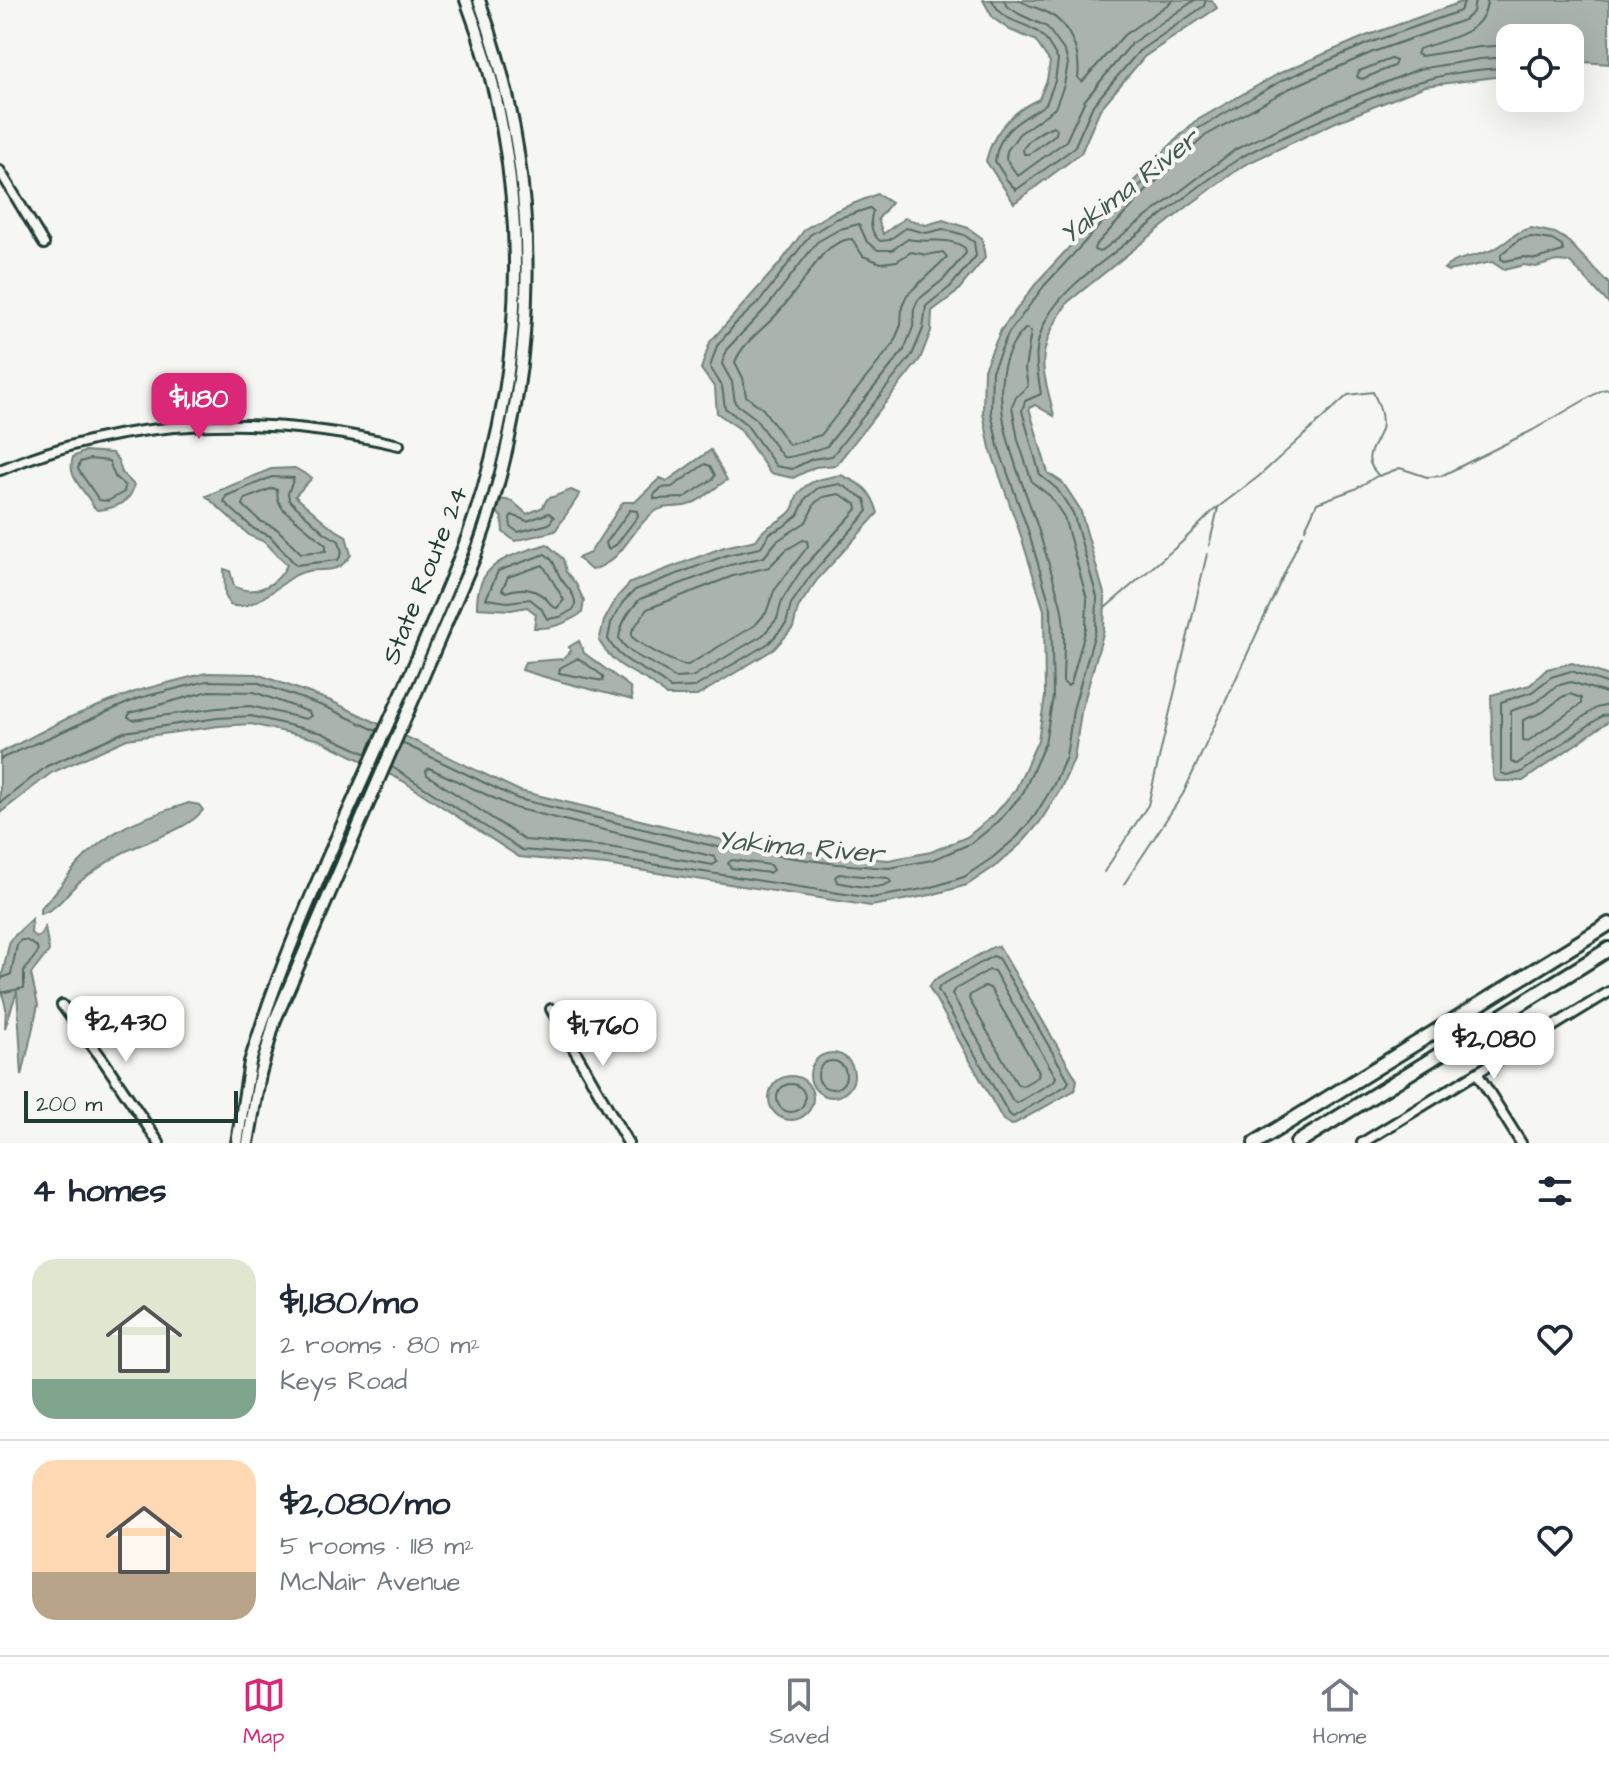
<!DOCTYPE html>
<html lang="en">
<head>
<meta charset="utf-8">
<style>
	:root { --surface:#fff; --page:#f6f6f7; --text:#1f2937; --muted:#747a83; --line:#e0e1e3; --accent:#db2777 }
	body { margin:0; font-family:"Architects Daughter",sans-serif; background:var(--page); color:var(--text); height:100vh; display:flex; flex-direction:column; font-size:30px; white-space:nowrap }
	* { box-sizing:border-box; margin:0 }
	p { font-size:26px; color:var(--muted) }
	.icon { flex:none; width:44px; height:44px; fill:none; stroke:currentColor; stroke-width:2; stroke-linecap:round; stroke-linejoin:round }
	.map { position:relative; height:1143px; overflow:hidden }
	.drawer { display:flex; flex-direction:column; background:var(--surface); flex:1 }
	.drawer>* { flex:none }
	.buttons { position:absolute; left:1496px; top:24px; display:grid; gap:16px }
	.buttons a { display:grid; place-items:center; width:88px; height:88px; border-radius:16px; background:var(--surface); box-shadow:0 8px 32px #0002; font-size:40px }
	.scale { position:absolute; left:24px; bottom:20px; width:214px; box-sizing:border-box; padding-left:8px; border:4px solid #1f3d34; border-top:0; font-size:22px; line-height:28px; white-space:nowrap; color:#1f3d34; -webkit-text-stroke:6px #f6f6f2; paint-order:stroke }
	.price { position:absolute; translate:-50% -68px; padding:0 18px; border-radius:16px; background:#fff; color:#222; font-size:26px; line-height:52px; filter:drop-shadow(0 2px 4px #0008) }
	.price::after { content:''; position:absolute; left:50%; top:48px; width:24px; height:18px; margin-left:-12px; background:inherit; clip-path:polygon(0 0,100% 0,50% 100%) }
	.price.on { background:var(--accent); color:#fff }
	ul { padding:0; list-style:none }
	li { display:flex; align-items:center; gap:24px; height:200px; padding:0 32px }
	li+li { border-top:2px solid var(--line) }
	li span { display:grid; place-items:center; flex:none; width:224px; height:160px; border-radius:24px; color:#555 }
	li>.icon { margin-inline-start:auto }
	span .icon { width:96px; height:96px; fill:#fffc; stroke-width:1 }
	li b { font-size:34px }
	h2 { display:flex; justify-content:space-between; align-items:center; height:96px; padding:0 32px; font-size:34px }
	.tab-bar { display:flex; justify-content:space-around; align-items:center; height:112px; border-top:2px solid var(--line); background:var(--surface); font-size:22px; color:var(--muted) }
	.tab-bar a { display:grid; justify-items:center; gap:4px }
	.tab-bar .on { color:var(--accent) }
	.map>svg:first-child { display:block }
	.water { fill:#aab3ae; stroke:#72847d; stroke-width:2 }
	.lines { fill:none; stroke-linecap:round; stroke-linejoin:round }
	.shore { stroke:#576c65; stroke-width:2 }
	.stream { stroke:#72847d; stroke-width:2 }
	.minor-casing { stroke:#1f3d34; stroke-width:14 }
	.major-casing { stroke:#1f3d34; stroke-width:16 }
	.highway-casing { stroke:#1f3d34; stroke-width:18 }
	.minor { stroke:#f6f6f2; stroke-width:8 }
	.major { stroke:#f6f6f2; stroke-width:10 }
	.highway { stroke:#f6f6f2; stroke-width:12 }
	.labels { text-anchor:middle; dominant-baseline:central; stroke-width:8; stroke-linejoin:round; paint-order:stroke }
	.street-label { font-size:26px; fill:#1f3d34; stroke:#f6f6f2 }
	.water-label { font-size:28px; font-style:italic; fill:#425a52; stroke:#f6f6f2 }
</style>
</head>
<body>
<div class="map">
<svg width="1609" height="1143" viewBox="0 0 1609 1143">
	<rect width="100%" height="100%" fill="#f6f6f2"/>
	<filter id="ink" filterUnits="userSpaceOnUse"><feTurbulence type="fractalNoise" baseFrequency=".0125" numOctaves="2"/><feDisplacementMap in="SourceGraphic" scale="16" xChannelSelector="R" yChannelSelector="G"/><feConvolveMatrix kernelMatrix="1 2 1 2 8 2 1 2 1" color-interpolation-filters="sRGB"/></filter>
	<g filter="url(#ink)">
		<path class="water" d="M983,0H1212L1217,8L1144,57L1100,109L1081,153L1014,203L986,161C993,131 1011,112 1039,99L1047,80L1050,62L1035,40L1010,30L993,18Z
			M1467,0H1609V64L1570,61V38H1510V75L1425,86L1336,122L1244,165L1188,206L1068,302C1054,323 1040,346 1044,372C1046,387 1051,401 1054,416L1035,405L1029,408L1048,473L1063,483L1080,509L1105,597L1104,630L1081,712L1074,759L1060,790L1040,822L1023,842L997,865L967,885L931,895L871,906L606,865L519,857L403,781L320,740L251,724L219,726L127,739L51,773L0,813V753L68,718L137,691L206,673L257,674L331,701L520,791L723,840L838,856L889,860L931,852L967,837L994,815L1016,789L1038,740L1045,697L1044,610L1020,533L990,448L983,413L984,369L1001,330L1038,281L1098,216L1194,122L1280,73L1366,36Z
			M877,194L891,203L878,219L883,234L905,218L926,225L943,220L968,228L982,238L985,258L956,293L932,311L931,331L920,359L836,465L815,467L793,478L770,473L740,429L717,413L715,388L701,369L710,342L781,262L805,229L833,212Z
			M1531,228L1555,233L1567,240L1609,284V304L1570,262L1557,261L1536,267L1524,265L1504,270L1492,262L1448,271L1444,269C1455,257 1477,257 1492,250C1509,243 1512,232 1531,228Z
			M711,450L727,480C715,487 698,504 684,506C673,508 665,505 654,512C630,529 624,562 591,570L578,558L590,553L623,502H635L660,478L667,481Z
			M85,451L112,453L118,460L122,473L134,485C131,503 113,509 97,510L93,506C85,489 66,478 73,457Z
			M295,468L312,478L295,496L331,527L346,536L351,555C334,580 319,563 296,575C277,586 253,612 230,605L225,595L224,569L230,571L234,586C253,597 277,586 287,565L265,542L250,536L206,496L271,469Z
			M841,475C863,485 871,489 878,513L817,580L798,608L793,628L774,649L697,696H666C643,670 621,677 599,641L604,621L617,597L630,583L724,547L756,540C768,521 778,526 791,511C795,506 795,498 799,493C809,479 826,478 841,475Z
			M571,490L580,494L555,531L515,541L503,532L502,518L497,512L499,499L512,501L527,514L543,507L547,499Z
			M547,544L563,559L566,572L576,584L584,601L582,613C566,623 554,629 534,628L536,614L527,607L511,610L477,608C476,561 511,556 547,544Z
			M579,641L584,653L630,687L632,700C595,690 558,682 522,670L525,662L563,659L571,651L569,647Z
			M1572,663L1609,676V721L1523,781H1496L1493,776L1491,695L1530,685L1547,669Z
			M189,803L199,805L203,810C189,830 142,842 120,854C106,863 91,873 78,883C65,895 57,910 40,914V908C55,896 64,879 77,865C111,827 142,818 189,803Z
			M32,919L31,933L36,938L41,935L45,927L49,951L31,974L38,1005L22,1076L17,991L5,1028L6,1008L0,985L10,940Z
			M999,946L1077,1080L1075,1090L1012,1125L1003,1120L929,987L934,980L993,947Z
			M810 1075a22 22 0 1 1 44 0a22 22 0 1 1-44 0Z
			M769 1098a22 22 0 1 1 44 0a22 22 0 1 1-44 0Z"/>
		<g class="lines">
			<path class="shore" d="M992,0C1005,25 1020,19 1039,33C1047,39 1054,52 1058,60L1055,81L1046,104C1023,120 999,127 995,161L1007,180L1016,190L1074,148L1093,105L1139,51L1204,6L1206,0
				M1004,0L1007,6L1019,14L1047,27L1065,52L1068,63L1064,85L1055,108L1019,134L1007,151L1006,159L1018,176L1066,141L1085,100L1132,43L1195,0
				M1019,0C1028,6 1039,8 1048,13C1071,25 1081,54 1078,78L1082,82L1124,35L1174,0
				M1475,0L1473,12L1464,20L1373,52L1288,89L1205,136L1148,189L1095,246L1094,250L1100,252L1236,149L1329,105L1419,69L1480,59L1510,57
				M1487,0C1486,34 1446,39 1419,49L1417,54L1421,56L1479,47L1510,45
				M1391,59L1396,61L1394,66L1362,79L1357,77L1359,71Z
				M1053,126L1057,129L1056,134L1029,154H1024L1023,149C1031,137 1040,132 1053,126Z
				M870,208L873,211C869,221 871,234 880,241L889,240L906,228L926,233L943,229L964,235L974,242L976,256L950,287L926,306L923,329L912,355L832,456L812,459L792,469L776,466L746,424L725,408L722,386L710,367L717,346L736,323L760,301L810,235L836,219Z
				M859,224L867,242L878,250H892L908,239C930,244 946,235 965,248L966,253L944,279L918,300L914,309L913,327L904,350L827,446C818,449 790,459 783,457L754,417L735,403L732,382L722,364L726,350L767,307L817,242L840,229Z
				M1531,237L1552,240L1562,246L1563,251L1536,259L1524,257L1505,261L1501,259V254L1520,239Z
				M852,239L863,256L881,263L897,261L911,252L927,255L943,252L947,257L907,295L902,307L901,325L893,344L821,435L789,445L763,409L746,396L743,378L735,362C743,342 763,330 777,314C794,295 808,272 824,253C831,246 843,239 852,239Z
				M1026,328L1031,331L1025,369L1028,386L1016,397L1012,406L1018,440L1032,482L1050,496L1064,517L1087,599L1086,628L1071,683L1068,686L1063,682C1063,657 1067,627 1060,602C1053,577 1045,551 1037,525C1018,468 973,379 1026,328Z
				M90,459L109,461L115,477L125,486L124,492L108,501L99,500L78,469L80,462Z
				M705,464L710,466L715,475L713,479L684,498L654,499V495L661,488L672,487Z
				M272,477L294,478L288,493L289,500L325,533L339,541L342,553L338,560L296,565L270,536L254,529L224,502L226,496Z
				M840,484L865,499L868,511L811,575L791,604L786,624L769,643L695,687L670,688C650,668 622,666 608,639L611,623L623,602L635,590L727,555L760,548L770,533L783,527L798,515L806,498L818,488Z
				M273,488L277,490L278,501L283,509L326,545V551L301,553L277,529L260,521L243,505L245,499Z
				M839,494L856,504L857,509L802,569L782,600L777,619L763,635L692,677L674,678C657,661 631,660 619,638C621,622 630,610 640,599L730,565L764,557L777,541L806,522L815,503L823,497Z
				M630,510L637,511L638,516L616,545L608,549L606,543Z
				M549,513L554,517L549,524L518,532L511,527L510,518L512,515L527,521Z
				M803,540L807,541L808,546L774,591L766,613L755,625L688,665C678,666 641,645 632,637V631L647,609L733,576L769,567L786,550Z
				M545,554C555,561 554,565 559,575C564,587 579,594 574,609L560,617L547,619L541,608L530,599L508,602L486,599L498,571Z
				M543,565L564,600L557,608L553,607C541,590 525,585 506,592L502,590L508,577Z
				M578,658L603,676V681L559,673L560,668Z
				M1609,684L1571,671L1551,677L1532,692L1501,702V773L1507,775L1520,773L1602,716L1609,715
				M209,691L254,692L309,712L311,716L306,719L250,706L217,708L133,720L128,717L130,713Z
				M1570,694L1581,698V704L1528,741L1523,740V720L1543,712L1562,697Z
				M1609,694L1571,682L1556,686L1538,701L1511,711V762L1517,764L1596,708L1609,705
				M402,743L518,799L722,848L837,864L889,868L932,860L972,843L999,821L1023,793L1045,743L1053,697L1051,608L1028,530L998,446L991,412L992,371L1008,334L1044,286L1104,221L1199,128L1283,80L1369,43L1460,11L1465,0
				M0,759L139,698L207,681L256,682L328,708L377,731
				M392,767L522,850L607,857L871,898L929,888L964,877L992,858L1017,837L1034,817L1053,786L1066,757L1073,710L1096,629L1097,597L1073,513L1057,489L1040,475L1022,411L1025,401L1041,394C1036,364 1032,347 1047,318C1065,286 1102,263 1130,240C1165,213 1200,184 1237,160C1255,148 1277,140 1297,131C1365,99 1434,68 1510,68
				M429,768L515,808L715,857L717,862L713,865L609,847L525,840L427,775L426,771Z
				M0,803L47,766L124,732L218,718L251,716L322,733L367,754
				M732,860L770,865L773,870L769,873L731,868L728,863Z
				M839,874L888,878L891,882C876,892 854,885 837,882L835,877Z
				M993,956L998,958L1069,1081L1067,1085L1013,1117L1009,1114L938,990L940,986Z
				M989,970L994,971L1056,1077L1054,1081L1017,1103L1013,1101L952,994L954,990Z
				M0,979L11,974L17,945L21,940H26L37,947L38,952L24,971V988L0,993
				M985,986L990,988L1039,1072L1038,1077L1022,1086L1017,1084L969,999L970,995Z
				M818 1075a14 14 0 1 1 28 0a14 14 0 1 1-28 0Z
				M777 1098a14 14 0 1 1 28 0a14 14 0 1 1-28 0Z"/>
			<path class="stream" d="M1305,529L1317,503L1355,489L1377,476
				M1209,546L1218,508
				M1105,608L1181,543L1213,511L1258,477L1348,395L1373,392C1378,402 1384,418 1381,429C1375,449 1359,456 1379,476L1400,468L1427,477L1441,476L1533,430L1602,390L1609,389
				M1104,872L1148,805L1207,554
				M1124,884L1183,794L1302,535"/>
			<defs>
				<path id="minor" d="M0,171L44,244
					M0,470C128,416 266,414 399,445
					M62,1005L103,1060L159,1143
					M551,1009L628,1143
					M1477,1073L1521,1143
					M1362,1143L1609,992"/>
				<path id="major" d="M237,1143L250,1062L268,1006C310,889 366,775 416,661C435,617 455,573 471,527C530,356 531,170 466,0
					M248,1143L260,1074L275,1020L475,556C541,376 545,181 479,0"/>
				<path id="highway" d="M1255,1143L1609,924
					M1297,1143L1609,949"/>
			</defs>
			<use href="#minor" class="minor-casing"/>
			<use href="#major" class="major-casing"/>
			<use href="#highway" class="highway-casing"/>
			<use href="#minor" class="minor"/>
			<use href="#major" class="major"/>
			<use href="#highway" class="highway"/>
		</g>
	</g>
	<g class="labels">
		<g class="street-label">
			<text transform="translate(425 575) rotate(-68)">State Route 24</text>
		</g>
		<g class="water-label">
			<text transform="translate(1129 187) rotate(-38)">Yakima River</text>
			<text transform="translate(800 847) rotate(5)">Yakima River</text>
		</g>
	</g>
</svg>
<div class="buttons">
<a><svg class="icon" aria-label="locate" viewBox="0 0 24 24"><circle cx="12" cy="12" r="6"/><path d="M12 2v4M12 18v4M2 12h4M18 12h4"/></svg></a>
</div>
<div class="scale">200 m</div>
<b class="price on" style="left:199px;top:441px">$1,180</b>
<b class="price" style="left:126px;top:1064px">$2,430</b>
<b class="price" style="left:603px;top:1068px">$1,760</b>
<b class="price" style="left:1494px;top:1081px">$2,080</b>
</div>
<section class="drawer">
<h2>4 homes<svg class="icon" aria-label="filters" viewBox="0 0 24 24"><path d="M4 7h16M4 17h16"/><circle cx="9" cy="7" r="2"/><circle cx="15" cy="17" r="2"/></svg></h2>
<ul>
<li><span style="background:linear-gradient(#dfe7d0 75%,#7fa58c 0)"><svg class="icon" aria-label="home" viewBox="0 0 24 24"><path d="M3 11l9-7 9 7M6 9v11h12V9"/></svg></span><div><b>$1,180/mo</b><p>2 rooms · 80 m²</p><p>Keys Road</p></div><svg class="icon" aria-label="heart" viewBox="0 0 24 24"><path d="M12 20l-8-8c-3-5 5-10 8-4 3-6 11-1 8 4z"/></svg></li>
<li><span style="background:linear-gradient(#ffd9b3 70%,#b9a48a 0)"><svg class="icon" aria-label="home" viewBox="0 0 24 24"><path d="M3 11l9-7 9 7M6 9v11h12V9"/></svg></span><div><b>$2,080/mo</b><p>5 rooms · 118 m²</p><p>McNair Avenue</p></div><svg class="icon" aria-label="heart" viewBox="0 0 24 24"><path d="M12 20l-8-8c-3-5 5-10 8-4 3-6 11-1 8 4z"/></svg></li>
</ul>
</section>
<nav class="tab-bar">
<a class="on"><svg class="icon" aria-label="map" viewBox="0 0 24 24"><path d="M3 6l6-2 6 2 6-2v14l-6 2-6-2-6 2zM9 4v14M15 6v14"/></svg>Map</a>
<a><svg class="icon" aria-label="saved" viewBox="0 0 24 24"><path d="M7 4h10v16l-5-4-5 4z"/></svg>Saved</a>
<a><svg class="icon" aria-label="home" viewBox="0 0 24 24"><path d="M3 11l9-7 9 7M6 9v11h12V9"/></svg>Home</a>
</nav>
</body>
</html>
